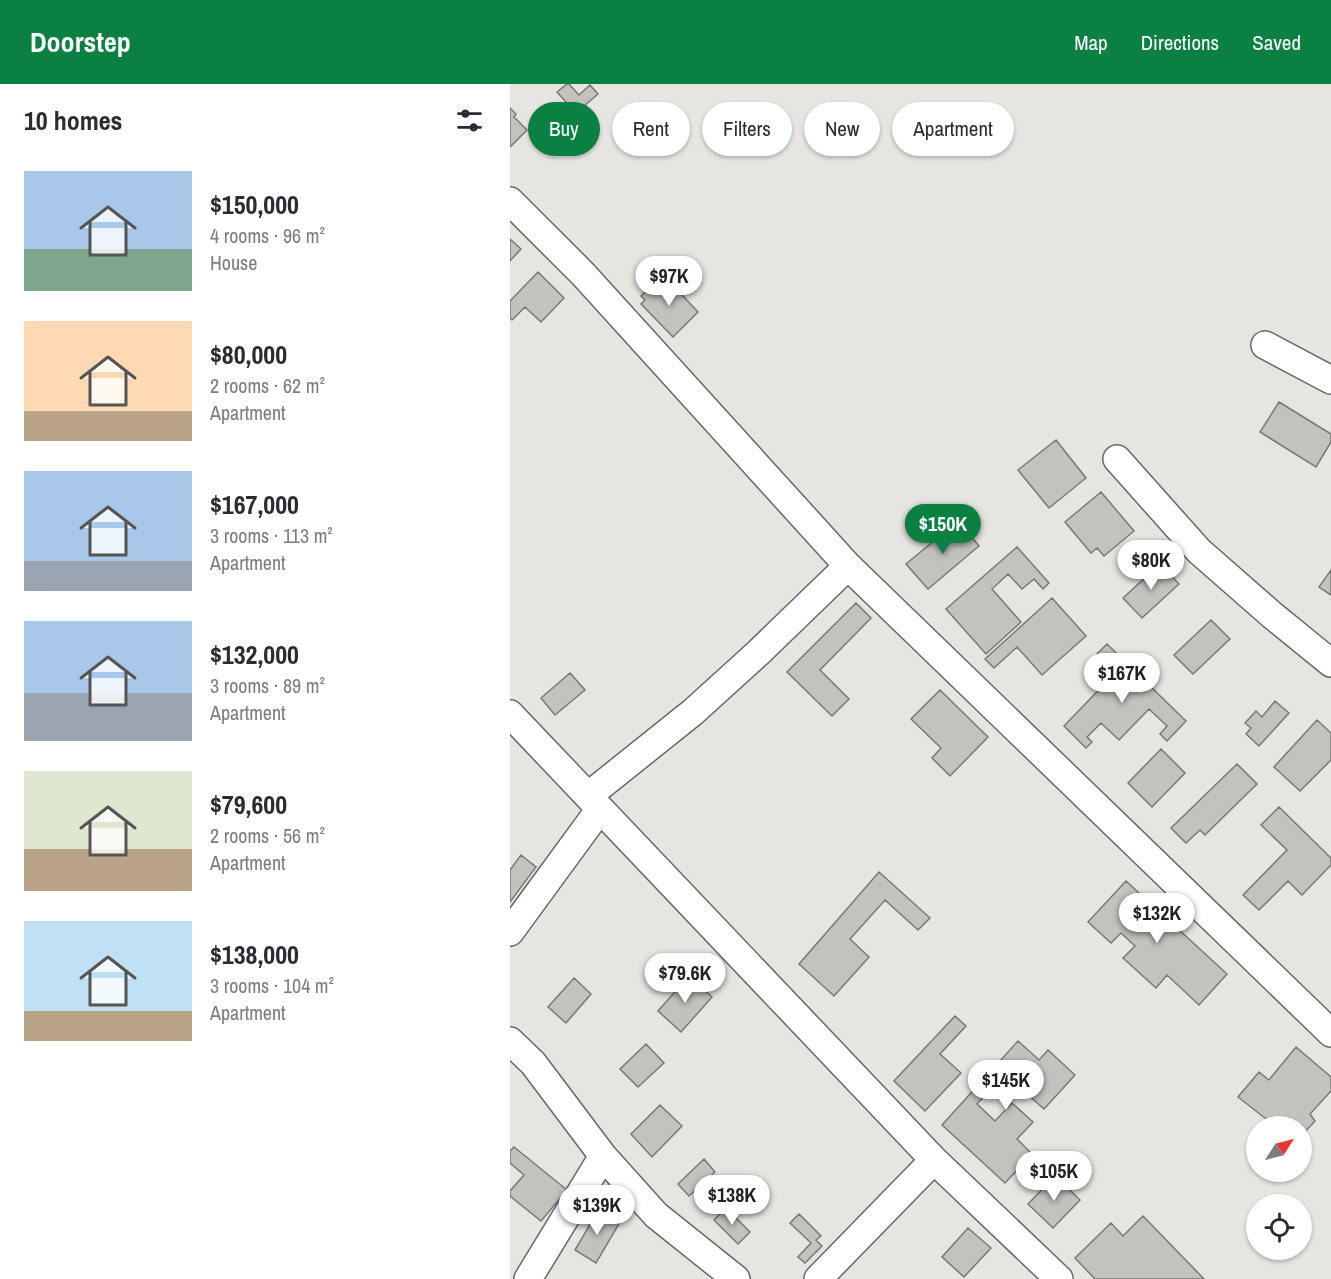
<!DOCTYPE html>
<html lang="en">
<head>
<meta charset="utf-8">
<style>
	:root { --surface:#fff; --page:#f7f7f7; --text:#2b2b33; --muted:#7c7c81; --accent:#0b8043 }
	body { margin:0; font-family:"Archivo Narrow",sans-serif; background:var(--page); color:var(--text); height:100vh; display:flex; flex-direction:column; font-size:22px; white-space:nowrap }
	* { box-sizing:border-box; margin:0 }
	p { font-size:20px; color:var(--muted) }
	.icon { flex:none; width:33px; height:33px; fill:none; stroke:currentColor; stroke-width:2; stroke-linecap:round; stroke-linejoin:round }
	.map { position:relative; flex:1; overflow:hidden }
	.sheet { display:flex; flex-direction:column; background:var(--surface); width:510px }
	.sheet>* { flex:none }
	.hud { position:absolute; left:18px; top:18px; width:570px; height:54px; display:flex; gap:12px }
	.needle { width:39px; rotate:54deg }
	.fabs { position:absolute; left:736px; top:1032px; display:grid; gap:12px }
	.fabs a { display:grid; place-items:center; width:66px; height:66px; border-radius:50%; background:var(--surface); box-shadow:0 2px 4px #0004; font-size:30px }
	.price { position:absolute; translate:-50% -51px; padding:0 14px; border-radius:21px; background:#fff; color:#222; font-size:20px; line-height:39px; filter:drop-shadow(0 2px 3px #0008) }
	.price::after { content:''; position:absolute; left:50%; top:36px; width:18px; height:14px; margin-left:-9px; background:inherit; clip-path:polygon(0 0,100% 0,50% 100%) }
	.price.current { background:var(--accent); color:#fff }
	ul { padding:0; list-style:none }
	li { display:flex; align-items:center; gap:18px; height:150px; padding:0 24px }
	li span { display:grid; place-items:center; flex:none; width:168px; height:120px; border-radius:0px; color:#555 }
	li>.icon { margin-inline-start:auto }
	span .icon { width:72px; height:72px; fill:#fffc; stroke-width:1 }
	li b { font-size:26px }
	h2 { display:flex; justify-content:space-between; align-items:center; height:72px; padding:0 24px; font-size:26px }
	.chip { padding:0 21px; border-radius:27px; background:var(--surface); box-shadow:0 2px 4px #0004; font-size:21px; line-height:54px }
	.chip.current { background:var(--accent); color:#fff }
	header { display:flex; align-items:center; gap:36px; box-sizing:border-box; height:84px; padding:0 30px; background:var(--accent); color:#fff }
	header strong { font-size:28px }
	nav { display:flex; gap:33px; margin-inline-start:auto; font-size:21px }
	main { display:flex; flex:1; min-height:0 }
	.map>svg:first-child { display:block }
	.building { fill:#c4c2bf; stroke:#7a7876; stroke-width:1.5 }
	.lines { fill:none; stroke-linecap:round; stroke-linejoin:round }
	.minor-casing { stroke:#696765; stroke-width:30 }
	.minor { stroke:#fff; stroke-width:27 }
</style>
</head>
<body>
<header>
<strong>Doorstep</strong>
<nav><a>Map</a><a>Directions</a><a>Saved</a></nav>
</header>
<main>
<section class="sheet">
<h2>10 homes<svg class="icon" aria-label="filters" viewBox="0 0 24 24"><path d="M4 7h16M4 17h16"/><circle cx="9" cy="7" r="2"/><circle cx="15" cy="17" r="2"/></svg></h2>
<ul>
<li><span style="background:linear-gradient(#a9c7e8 65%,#7fa58c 0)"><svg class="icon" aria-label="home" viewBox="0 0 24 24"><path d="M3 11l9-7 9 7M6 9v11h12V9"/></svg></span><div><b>$150,000</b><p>4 rooms · 96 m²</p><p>House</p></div></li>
<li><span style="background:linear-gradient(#ffd9b3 75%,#b9a48a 0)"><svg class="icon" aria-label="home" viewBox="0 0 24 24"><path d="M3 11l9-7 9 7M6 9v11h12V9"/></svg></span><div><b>$80,000</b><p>2 rooms · 62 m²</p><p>Apartment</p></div></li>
<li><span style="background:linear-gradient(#a9c7e8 75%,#9aa5b1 0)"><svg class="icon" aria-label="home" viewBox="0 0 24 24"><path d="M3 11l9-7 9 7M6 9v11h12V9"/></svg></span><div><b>$167,000</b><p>3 rooms · 113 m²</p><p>Apartment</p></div></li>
<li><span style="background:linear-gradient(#a9c7e8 60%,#9aa5b1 0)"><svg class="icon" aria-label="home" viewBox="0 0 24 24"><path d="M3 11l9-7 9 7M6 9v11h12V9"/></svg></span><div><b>$132,000</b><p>3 rooms · 89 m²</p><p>Apartment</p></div></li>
<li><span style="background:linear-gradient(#dfe7d0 65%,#b9a48a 0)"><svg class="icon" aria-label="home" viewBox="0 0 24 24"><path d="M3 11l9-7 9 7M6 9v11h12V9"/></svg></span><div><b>$79,600</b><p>2 rooms · 56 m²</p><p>Apartment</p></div></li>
<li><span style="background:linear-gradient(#bfe0f5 75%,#b9a48a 0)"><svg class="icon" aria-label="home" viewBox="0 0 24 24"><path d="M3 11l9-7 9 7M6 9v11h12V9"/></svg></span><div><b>$138,000</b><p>3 rooms · 104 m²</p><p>Apartment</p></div></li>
</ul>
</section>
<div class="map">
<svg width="821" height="1195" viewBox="0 0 821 1195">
	<rect width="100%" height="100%" fill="#e6e5e2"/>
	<path class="building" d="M57,0H59L69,11L80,1L88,10L66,29L47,8Z
		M0,24L6,30L4,33L17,46L0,63Z
		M0,155L11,165L0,177Z
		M28,188L54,214L31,238L15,223L2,236L0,234V217Z
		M158,196L188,228L163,253L131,220L135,216L131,212L143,200L148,206Z
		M769,318L821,350V358L806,383L750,348Z
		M546,356L576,394L539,424L508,386Z
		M591,408L624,447L594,472L587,464L581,469L555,438Z
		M448,437L469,462L418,505L396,480Z
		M507,463L539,499L533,505L524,495L512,505L498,490L482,505L511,538L476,570L436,525Z
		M650,480L669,500L632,534L613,514Z
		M821,486V511L809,503Z
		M542,514L576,552L532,591L507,563L484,584L475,575Z
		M346,519L361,534L310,586L339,615L322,632L277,588Z
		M701,536L720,555L683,590L664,571Z
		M597,560L676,637L657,657L650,650L657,642L639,625L609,656L591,639L577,653L582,658L576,664L554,642L606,588L587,570Z
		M60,589L75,606L45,631L31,614Z
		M430,606L478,653L440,692L422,674L431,664L401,635Z
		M765,617L779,629L749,662L736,650L741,644L735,639L746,627L752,633Z
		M807,636L821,649V676L790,707L764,683Z
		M651,665L675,689L642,723L618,699Z
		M727,680L747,700L695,751L690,746L676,759L661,744Z
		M769,723L821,774V781L792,811L778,797L749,826L733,811L777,766L751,741Z
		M11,771L26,783L0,818V786Z
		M369,788L420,834L408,846L375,816L340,855L359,873L324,912L289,880Z
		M616,797L717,890L689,921L657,891L646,904L613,874L625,862L611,849L601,859L578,838Z
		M179,892L202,913L171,948L148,927Z
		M64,894L81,910L56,939L38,923Z
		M445,932L456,942L430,970L451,989L415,1027L384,997Z
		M508,957L529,976L538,966L565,991L534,1025L517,1010L530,995L517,983L496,1006L487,998L467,1020L485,1037L502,1019L523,1038L507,1055L522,1070L495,1099L432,1041Z
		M136,960L154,979L128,1003L110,985Z
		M786,963L821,993V1007L800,1030L805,1037L793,1050L792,1049V1042H784L777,1037L773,1042H765L728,1013L749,988L759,996Z
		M150,1021L172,1042L142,1073L121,1050Z
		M4,1063L57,1106L31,1137L0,1112V1107L14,1091L0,1079V1067Z
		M194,1075L205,1088L179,1112L168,1100Z
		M545,1092L570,1116L543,1144L518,1120Z
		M216,1124L240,1148L228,1160L204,1136Z
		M89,1125L110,1138L86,1179L65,1166Z
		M289,1130L311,1152L306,1156L312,1162L295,1179L288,1173L301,1159L280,1139Z
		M633,1132L694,1195H585L565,1174L601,1139L613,1152Z
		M458,1144L481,1164L454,1193L432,1173Z"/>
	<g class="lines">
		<defs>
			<path id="minor" d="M0,117L73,190L338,482L821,949
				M755,261L821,296
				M607,375L689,467L762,531L821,579
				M0,630L424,1076
				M78,712L183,628L248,569L338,482
				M0,848L90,725
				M0,957L23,979L93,1072L146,1131L226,1195
				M18,1195L93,1072
				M308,1195L424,1076L549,1195"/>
		</defs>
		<use href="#minor" class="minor-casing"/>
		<use href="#minor" class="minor"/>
	</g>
</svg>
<div class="fabs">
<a><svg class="needle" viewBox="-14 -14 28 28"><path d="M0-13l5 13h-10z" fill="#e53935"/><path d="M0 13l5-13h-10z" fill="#7c7c81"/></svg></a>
<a><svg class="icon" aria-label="locate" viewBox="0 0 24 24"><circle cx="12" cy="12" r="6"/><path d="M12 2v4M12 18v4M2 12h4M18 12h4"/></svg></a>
</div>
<b class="price" style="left:159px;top:223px">$97K</b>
<b class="price current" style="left:433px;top:471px">$150K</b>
<b class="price" style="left:641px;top:507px">$80K</b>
<b class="price" style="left:612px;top:620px">$167K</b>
<b class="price" style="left:647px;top:860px">$132K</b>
<b class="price" style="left:175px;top:920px">$79.6K</b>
<b class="price" style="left:496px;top:1027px">$145K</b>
<b class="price" style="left:544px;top:1118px">$105K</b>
<b class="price" style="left:222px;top:1142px">$138K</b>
<b class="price" style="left:87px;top:1152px">$139K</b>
<div class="hud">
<a class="chip current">Buy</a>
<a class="chip">Rent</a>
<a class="chip">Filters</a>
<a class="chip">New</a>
<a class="chip">Apartment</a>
</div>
</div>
</main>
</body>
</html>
